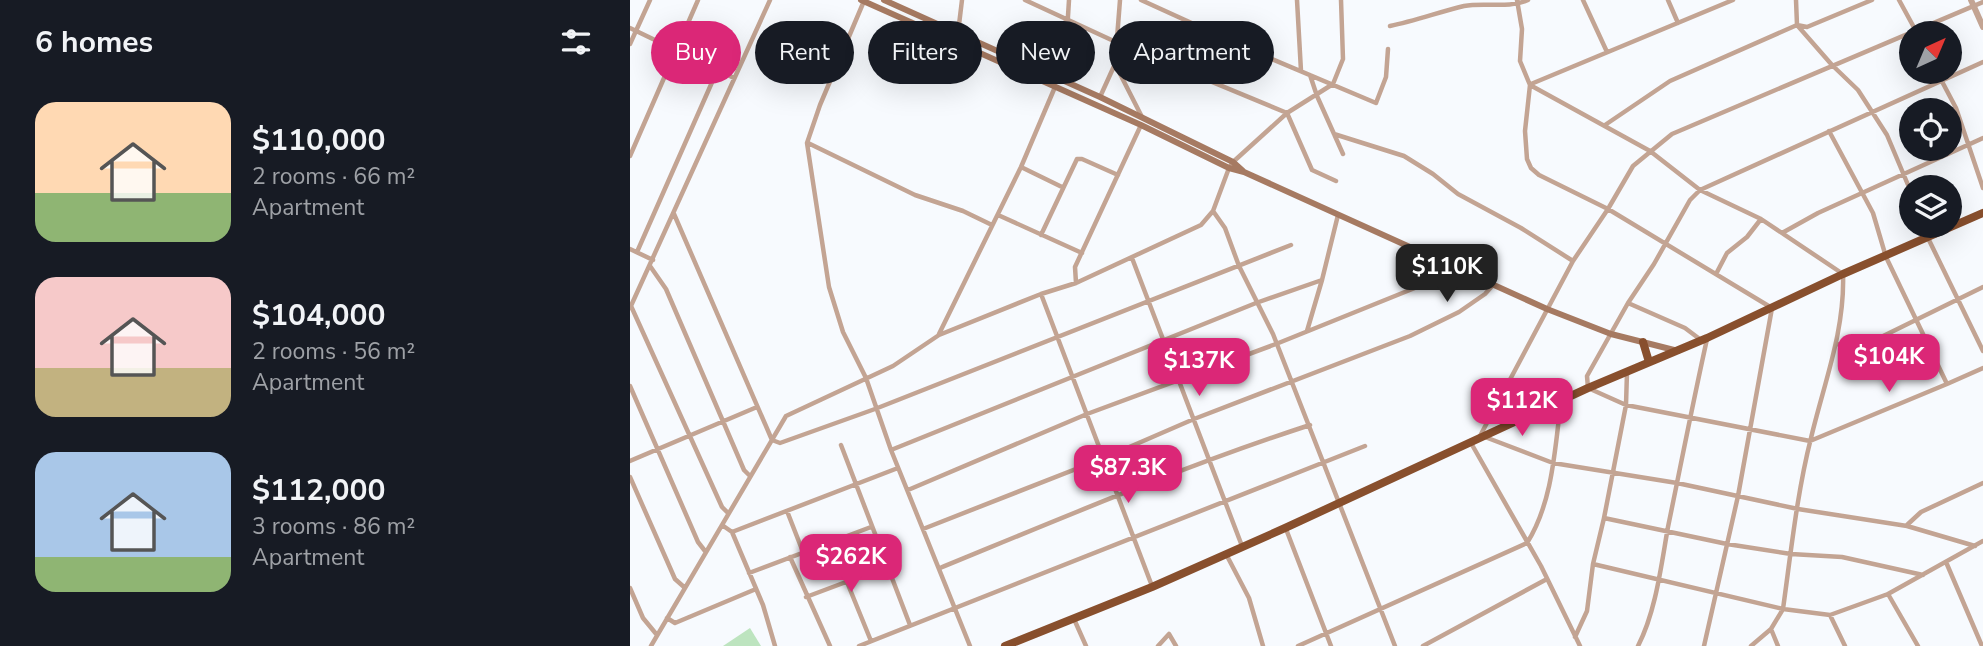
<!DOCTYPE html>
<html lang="en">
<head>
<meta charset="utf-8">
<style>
	:root { --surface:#171b24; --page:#20242c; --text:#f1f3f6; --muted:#9ea1a6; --accent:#db2777 }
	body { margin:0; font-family:"Nunito Sans",sans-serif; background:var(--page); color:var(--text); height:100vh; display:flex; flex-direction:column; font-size:26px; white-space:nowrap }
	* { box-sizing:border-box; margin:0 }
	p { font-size:23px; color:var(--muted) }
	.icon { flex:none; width:38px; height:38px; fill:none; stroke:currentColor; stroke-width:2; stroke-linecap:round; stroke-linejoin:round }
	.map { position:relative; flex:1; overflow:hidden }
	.side { display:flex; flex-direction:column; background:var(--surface); width:630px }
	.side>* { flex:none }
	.top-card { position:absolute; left:21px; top:21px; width:665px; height:63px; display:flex; gap:14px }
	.needle { width:46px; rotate:44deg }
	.fabs { position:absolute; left:1269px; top:21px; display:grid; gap:14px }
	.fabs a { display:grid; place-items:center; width:63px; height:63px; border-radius:50%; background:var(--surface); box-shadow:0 7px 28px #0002; font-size:35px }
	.price { position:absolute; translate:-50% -60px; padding:0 16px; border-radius:14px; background:var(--accent); color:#fff; font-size:23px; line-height:46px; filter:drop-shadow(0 2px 4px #0008) }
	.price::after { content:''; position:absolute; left:50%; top:42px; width:21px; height:16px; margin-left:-10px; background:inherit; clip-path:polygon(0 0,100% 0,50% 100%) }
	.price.active { background:#222; color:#fff }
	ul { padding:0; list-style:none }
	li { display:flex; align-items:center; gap:21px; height:175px; padding:0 35px }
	li span { display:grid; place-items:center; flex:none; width:196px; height:140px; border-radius:21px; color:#555 }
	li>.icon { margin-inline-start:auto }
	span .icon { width:84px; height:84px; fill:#fffc; stroke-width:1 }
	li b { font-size:30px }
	h2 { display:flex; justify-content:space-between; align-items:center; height:84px; padding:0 35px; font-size:30px }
	.pill { padding:0 24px; border-radius:32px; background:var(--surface); box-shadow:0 7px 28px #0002; font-size:24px; line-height:63px }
	.pill.active { background:var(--accent); color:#fff }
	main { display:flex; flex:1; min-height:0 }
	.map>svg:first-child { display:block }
	.green { fill:#bde4bf }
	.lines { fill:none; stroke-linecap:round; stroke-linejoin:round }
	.minor { stroke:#c3a493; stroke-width:4.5 }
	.tertiary { stroke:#c3a493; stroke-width:6 }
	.secondary { stroke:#a67a62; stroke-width:6 }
	.trunk { stroke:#884f2d; stroke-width:8 }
</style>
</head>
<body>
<main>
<section class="side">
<h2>6 homes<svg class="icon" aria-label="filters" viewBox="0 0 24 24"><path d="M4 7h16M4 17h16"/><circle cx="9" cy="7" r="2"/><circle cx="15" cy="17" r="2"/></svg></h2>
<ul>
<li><span style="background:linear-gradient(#ffd9b3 65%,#8fb573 0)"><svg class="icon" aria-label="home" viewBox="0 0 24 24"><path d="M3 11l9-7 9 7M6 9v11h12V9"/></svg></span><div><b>$110,000</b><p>2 rooms · 66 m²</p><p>Apartment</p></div></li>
<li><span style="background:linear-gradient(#f6c9c9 65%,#c2b280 0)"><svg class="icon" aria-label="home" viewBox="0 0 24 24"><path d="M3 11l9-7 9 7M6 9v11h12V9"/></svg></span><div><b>$104,000</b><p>2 rooms · 56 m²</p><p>Apartment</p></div></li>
<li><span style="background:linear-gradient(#a9c7e8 75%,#8fb573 0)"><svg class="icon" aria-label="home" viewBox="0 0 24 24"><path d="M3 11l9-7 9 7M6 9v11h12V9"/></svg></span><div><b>$112,000</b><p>3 rooms · 86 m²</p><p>Apartment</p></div></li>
</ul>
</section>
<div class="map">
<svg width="1353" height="646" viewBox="0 0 1353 646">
	<rect width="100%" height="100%" fill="#f7fafe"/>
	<path class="green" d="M120,628L131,646H93Z"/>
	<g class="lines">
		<path class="minor" d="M395,0L488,43L657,113L682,170L706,181
			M511,0L623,51L746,103L756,77L758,49
			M667,0L671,71
			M887,0L892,29L890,61L900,85L895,131L897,159L901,168L909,175L978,209L1142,308L1108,496L1074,646
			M953,0L977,52
			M1038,0L1048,23
			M1166,0L1167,25L1202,65L1228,90L1257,135L1281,192
			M1269,0L1287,33
			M234,1L190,105L177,143L199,287L213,332L236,378L261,450L340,646
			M760,26C785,21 809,12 834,6C855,2 878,9 898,0
			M0,28L104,78
			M328,33L332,0
			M0,44L20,0
			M485,64L512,117
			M397,65L437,20
			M1307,72L1326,108L1353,188
			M680,75L687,96L713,154
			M434,80L439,0
			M901,84L1103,0
			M900,85L1020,151L1070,190L1131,219L1213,274C1215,331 1194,383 1181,438C1167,493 1161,552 1153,609L1141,629L1121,646
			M470,97L485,64L490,0
			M975,125L1040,81L1167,25L1177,27L1242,0
			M1199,131L1243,213L1256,257L1317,384L1180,441L996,405L958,388L957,376L998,303L1024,264L1060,200L1070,190L1353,62
			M704,134L774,156L803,174L828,194L891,228L943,261
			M178,143L285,195L333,211L362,225
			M0,156L68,0
			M391,167L432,187
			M583,211L595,228L609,266L643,334L765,646
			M44,214L142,440L150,443L245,409L661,245
			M368,215L452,253
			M1296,226L1298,238L1353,351
			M1152,233L1188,213L1353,138
			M411,235L447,159H452L488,175
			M0,249L23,260
			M7,252L87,71
			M502,258L612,546
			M20,266L36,289L114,470L120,476
			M1086,274L1097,253L1117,237L1131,219
			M446,283L445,267L511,125
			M411,294L522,586
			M998,303L1055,328L1071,340
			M1,306L92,507L98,513
			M0,308L140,0
			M677,331L692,280L708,215
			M309,334L391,167L425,87
			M1207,344L1224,348L1243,341L1353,287
			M997,372L996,405L974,518L1097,544L1161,554L1212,557L1293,575
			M1317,384L1353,368
			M0,386L68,542L75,551
			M850,436L943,261L978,209L1003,166L1042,134L1353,2
			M855,437L923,463L1047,483L1168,509L1277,526L1345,546
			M841,443L911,566L950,646
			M211,445L280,625
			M261,450L626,303L692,280
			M0,461L127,407
			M0,477L45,579L54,587
			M278,490L457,414L646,344L812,277L817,265
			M157,511L173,552
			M92,525L102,532L133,605L145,646
			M1277,525L1291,512L1353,483
			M293,529L474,458L564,419L780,336L829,312L855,294L863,285
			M656,529L701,646
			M102,532L268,468
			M596,554L619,598L633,646
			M160,557L200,646
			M1316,562L1352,646
			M963,564L1153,609L1200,615L1258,594L1353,541
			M310,568C432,518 554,466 680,425
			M119,573L241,527
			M217,582L241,641
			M0,588L13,618L27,635
			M1258,594L1288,646
			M176,597L256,567
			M1200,615L1215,646
			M37,618L45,623L126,589
			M444,619L456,646
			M1141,629L1148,646
			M945,637L957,611L963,564L974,518
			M21,646L156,416L263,366L309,335L411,294L446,283L571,225L583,211L599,168L603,162L657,113L703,84L713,59L711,0
			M229,646L735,446
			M528,646L539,634L546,646
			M668,646L897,543C923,502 925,447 931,401
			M793,646L917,579
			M1008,646C1026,611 1031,566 1038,527C1051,464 1063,402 1077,339"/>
		<path class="tertiary" d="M1341,0L1353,27"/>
		<path class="secondary" d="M231,0L511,125L599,168L614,172L917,309L981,334L1048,351
			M254,0L470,97L603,162L613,171"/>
		<path class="trunk" d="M1013,342L1019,362
			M375,646L522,587L655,528L958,388L1077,338L1213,274L1353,213"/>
	</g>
</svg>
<div class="fabs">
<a><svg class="needle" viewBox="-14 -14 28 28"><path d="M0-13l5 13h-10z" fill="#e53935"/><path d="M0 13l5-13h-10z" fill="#9ea1a6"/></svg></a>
<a><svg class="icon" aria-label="locate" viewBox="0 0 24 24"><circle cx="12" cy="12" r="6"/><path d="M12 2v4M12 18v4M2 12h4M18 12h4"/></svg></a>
<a><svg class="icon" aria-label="layers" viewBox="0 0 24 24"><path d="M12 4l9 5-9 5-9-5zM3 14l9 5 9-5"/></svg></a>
</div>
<b class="price active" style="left:817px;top:304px">$110K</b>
<b class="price" style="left:1259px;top:394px">$104K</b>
<b class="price" style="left:569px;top:398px">$137K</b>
<b class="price" style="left:892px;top:438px">$112K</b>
<b class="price" style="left:498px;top:505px">$87.3K</b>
<b class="price" style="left:221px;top:594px">$262K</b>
<div class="top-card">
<a class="pill active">Buy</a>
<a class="pill">Rent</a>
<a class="pill">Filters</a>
<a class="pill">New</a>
<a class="pill">Apartment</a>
</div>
</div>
</main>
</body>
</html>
